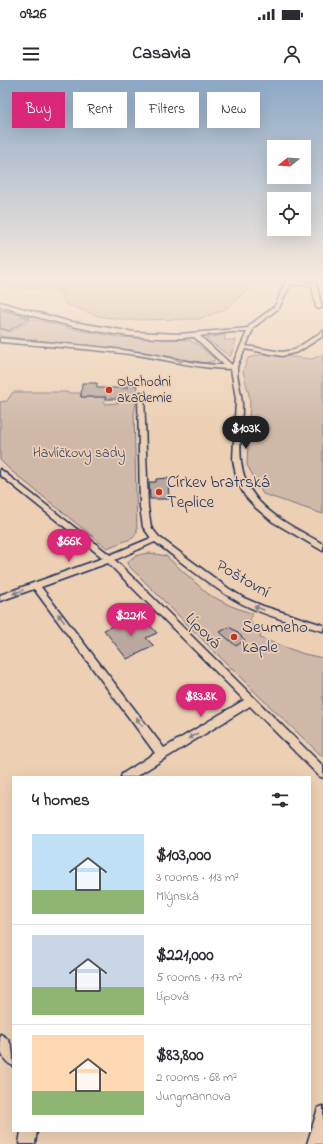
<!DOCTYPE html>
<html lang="en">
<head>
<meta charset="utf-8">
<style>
	:root { --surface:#fff; --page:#f7f7f7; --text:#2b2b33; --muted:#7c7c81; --line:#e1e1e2; --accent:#db2777 }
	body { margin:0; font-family:"Indie Flower",sans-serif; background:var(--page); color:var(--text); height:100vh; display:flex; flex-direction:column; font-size:15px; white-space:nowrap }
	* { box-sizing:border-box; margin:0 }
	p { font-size:13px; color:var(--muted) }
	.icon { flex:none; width:22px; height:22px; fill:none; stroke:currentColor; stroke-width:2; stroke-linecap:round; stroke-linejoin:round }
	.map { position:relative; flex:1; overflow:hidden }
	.drawer { position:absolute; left:12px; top:696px; width:299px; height:356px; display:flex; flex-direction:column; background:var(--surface); border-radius:0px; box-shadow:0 4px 16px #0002 }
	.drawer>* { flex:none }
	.top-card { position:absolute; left:12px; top:12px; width:299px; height:36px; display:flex; gap:8px }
	.needle { width:26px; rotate:253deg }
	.fabs { position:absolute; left:267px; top:60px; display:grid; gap:8px }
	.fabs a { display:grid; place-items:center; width:44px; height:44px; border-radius:0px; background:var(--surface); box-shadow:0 4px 16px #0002; font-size:20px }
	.price { position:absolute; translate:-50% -34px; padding:0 9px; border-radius:14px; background:var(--accent); color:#fff; font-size:13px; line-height:26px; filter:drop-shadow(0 1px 2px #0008) }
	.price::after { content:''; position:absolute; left:50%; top:24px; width:12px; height:9px; margin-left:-6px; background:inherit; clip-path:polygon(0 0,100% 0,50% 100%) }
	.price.selected { background:#222; color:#fff }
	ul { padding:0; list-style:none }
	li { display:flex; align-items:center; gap:12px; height:100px; padding:0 20px }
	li+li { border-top:1px solid var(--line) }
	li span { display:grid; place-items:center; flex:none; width:112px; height:80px; border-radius:0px; color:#555 }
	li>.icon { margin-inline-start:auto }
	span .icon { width:48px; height:48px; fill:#fffc; stroke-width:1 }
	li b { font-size:17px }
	h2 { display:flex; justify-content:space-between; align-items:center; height:48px; padding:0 20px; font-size:17px }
	.pill { padding:0 14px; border-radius:0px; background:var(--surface); box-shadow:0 4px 16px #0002; font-size:14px; line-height:36px }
	.pill.selected { background:var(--accent); color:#fff }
	.status { display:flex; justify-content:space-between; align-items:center; height:28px; padding:0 20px; background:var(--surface); direction:ltr }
	.status svg { height:11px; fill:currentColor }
	header { display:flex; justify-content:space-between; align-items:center; height:52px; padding:0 20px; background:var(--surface); font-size:18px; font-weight:700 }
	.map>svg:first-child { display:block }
	.green { fill:#cfb8a8; stroke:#757483 }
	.building { fill:#b9a89f; stroke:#1b2f5e }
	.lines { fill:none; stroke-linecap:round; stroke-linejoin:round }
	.minor-casing { stroke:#1b2f5e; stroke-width:3 }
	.minor { fill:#edd0b4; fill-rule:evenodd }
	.oneway { fill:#848089 }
	.poi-dot { fill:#c8321e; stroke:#edd0b4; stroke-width:1.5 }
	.labels { text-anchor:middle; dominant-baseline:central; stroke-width:3.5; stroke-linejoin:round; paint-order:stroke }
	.far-poi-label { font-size:14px; fill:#1b2f5e; stroke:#edd0b4; text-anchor:start }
	.far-park-label { font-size:14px; fill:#364469; stroke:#edd0b4 }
	.poi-label { font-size:17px; fill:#1b2f5e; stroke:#edd0b4; text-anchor:start }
	.street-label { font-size:17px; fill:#1b2f5e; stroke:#edd0b4 }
</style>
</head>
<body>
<div class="status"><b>09:26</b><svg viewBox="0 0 49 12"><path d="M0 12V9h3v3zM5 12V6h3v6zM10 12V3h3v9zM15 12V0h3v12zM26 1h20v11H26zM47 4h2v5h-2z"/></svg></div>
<header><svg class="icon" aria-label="menu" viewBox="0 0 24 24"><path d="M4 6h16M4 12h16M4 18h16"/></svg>Casavia<svg class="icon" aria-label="person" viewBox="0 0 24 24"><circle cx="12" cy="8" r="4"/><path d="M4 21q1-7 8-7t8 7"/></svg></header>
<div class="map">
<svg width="323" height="1064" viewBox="0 0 323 1064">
	<rect width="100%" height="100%" fill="#edd0b4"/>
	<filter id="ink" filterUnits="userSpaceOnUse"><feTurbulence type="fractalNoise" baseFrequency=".025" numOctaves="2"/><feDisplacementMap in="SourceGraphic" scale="8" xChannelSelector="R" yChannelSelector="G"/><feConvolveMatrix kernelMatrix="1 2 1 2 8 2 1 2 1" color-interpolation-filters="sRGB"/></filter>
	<g filter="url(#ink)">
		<path class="green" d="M0,200H257L226,229L199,239L127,240L98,236L66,224L60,211L45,207L27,209L2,205Z
			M32,239L77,250L118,257L189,260L197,264L215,279L214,281L204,283L146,273L0,256V249L11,252Z
			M225,255L224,260H236L230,277L206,258Z
			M263,274L312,279L323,274V434L263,414L247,385L250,319L243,291L248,278Z
			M13,312H67L68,313H80L81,317H104L105,324L118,323L119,318H136V323L134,334L137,452L133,458L107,468L9,389L0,380V322L7,321Z
			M150,473L166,476L208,514L231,526L253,534L250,540L252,545L262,548L260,558L304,574L323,578V677L259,616L129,486L128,482C133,475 142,474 150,473Z"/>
		<path class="building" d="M0,229L30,238L9,251L0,248Z
			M82,303H97V308H127V305H137L136,317H117V319H105L106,317H81Z
			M168,398L169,419H150L149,402H156V399Z
			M130,538L138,547L147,542L157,553L146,558L154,566L127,579L104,550Z
			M229,547L236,551L245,560L236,566L220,552Z"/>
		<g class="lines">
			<defs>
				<path id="minor" d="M286,200L316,203L322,227L319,229L316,227L312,205H290L279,228L254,247L246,266L282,272L294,270L323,251V256L298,272L282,276L245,269C243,275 237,283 237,289C237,301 242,313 242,326C242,343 239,363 241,381C246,427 287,443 323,464V471L273,442L256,428L245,416L237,401L233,380L236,319L231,289C199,289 169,280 137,275C92,269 46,266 0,262V258C45,263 91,265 136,272C164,275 197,286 224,285L194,257C129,263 61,245 0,226V222L67,241L134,252L180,254L248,248L250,245L275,226ZM233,252H247L232,285L200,256Z
					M141,312L144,314L148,427L151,447L159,457L228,508L244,518L263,526L323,545V551C297,544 259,534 237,521C208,505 182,482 155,462L115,480L323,686V698L319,696L250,626L135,697H121L122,694L155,673L34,509L0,521V515L103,478L0,395V389L110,475L151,458L143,447L140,427L138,314ZM108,483L244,620L164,668L41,507Z
					M0,954C14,960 13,973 13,986C0,980 0,967 0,954Z
					M323,1026V1064H307L318,1028Z
					M21,1051H37L35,1064H19Z"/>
			</defs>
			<use href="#minor" class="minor-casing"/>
			<use href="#minor" class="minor"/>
		</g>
		<defs><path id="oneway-solid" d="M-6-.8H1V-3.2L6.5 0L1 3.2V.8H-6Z"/></defs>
		<g class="oneway">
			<use href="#oneway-solid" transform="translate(178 280) rotate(11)"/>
			<use href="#oneway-solid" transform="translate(18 512) rotate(160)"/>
			<use href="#oneway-solid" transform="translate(259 528) rotate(-159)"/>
			<use href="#oneway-solid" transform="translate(61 538) rotate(-127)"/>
			<use href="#oneway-solid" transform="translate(139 642) rotate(-127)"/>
			<use href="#oneway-solid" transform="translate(193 656) rotate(149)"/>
		</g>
	</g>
	<linearGradient id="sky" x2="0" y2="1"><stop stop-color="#8da9c7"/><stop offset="0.57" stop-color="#f7eadd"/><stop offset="1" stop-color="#f7eadd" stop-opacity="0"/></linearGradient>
	<rect width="323" height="349" fill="url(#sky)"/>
	<g class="poi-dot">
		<circle cx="109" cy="310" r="4"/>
		<circle cx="159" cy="412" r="4"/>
		<circle cx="234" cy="557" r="4"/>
	</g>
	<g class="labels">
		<g class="far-poi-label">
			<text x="117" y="302">Obchodni<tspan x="117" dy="16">akademie</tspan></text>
		</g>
		<g class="far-park-label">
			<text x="79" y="373">Havlíčkovy sady</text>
		</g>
		<g class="poi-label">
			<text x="167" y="402">Církev bratrská<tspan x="167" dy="20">Teplice</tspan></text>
			<text x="242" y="547">Seumeho<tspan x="242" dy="20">kaple</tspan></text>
		</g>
		<g class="street-label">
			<text transform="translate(243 499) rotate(30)">Poštovní</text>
			<text transform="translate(203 551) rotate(45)">Lípová</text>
		</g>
	</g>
</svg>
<div class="fabs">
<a><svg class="needle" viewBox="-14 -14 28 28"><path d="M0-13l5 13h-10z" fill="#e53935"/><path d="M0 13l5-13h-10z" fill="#7c7c81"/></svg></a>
<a><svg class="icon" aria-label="locate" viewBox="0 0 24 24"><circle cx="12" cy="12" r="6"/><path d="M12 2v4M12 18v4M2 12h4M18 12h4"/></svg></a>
</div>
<b class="price selected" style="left:246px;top:370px">$103K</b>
<b class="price" style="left:69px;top:483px">$66K</b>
<b class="price" style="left:131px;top:557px">$221K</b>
<b class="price" style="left:201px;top:638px">$83.8K</b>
<div class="top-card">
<a class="pill selected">Buy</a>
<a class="pill">Rent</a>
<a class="pill">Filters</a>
<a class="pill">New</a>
</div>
<section class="drawer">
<h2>4 homes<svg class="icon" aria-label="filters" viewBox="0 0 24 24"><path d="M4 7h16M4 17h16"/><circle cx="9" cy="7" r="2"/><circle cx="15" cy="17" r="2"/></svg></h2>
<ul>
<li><span style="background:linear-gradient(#bfe0f5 70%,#8fb573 0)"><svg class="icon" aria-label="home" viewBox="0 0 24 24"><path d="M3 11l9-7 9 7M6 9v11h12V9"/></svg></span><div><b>$103,000</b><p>3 rooms · 113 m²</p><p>Mlýnská</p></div></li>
<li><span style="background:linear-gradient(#c9d6e8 65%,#8fb573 0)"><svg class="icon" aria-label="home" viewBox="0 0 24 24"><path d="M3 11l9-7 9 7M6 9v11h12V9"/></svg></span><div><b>$221,000</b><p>5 rooms · 173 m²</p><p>Lípová</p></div></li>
<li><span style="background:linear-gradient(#ffd9b3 70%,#8fb573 0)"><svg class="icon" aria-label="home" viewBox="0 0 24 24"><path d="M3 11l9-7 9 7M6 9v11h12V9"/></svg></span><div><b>$83,800</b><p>2 rooms · 68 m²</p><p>Jungmannova</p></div></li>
</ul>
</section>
</div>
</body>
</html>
